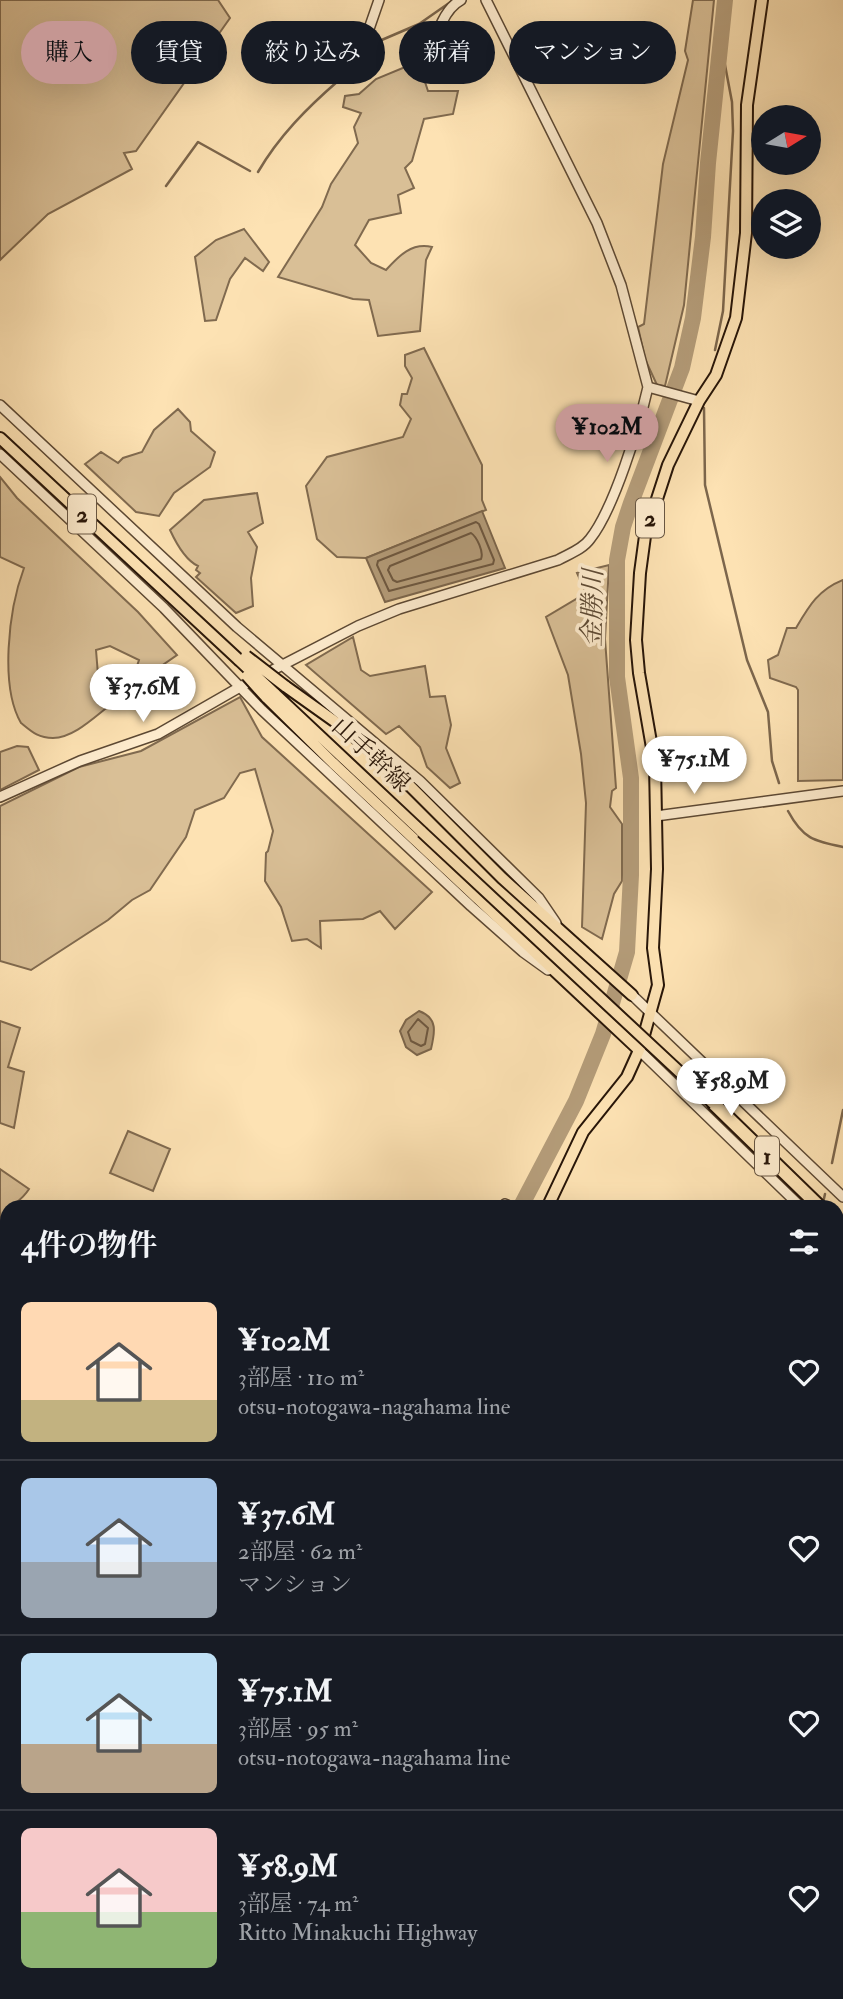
<!DOCTYPE html>
<html lang="ja">
<head>
<meta charset="utf-8">
<style>
	:root { --surface:#171b24; --page:#20242c; --text:#f1f3f6; --muted:#9ea1a6; --line:#363941; --accent:#c59692 }
	body { margin:0; font-family:"IM FELL Double Pica","Noto Serif JP",serif; background:var(--page); color:var(--text); height:100vh; display:flex; flex-direction:column; font-size:26px; white-space:nowrap }
	* { box-sizing:border-box; margin:0 }
	p { font-size:23px; color:var(--muted) }
	.icon { flex:none; width:38px; height:38px; fill:none; stroke:currentColor; stroke-width:2; stroke-linecap:round; stroke-linejoin:round }
	.map { position:relative; flex:1; overflow:hidden }
	.side { position:absolute; left:0px; top:1200px; width:844px; height:800px; display:flex; flex-direction:column; background:var(--surface); border-radius:21px 21px 0 0; box-shadow:0 7px 28px #0002 }
	.side>* { flex:none }
	.top-card { position:absolute; left:21px; top:21px; width:802px; height:63px; display:flex; gap:14px }
	.needle { width:46px; rotate:79deg }
	.controls { position:absolute; left:751px; top:105px; display:grid; gap:14px }
	.controls a { display:grid; place-items:center; width:70px; height:70px; border-radius:50%; background:var(--surface); box-shadow:0 7px 28px #0002; font-size:35px }
	.price { position:absolute; translate:-50% -60px; padding:0 16px; border-radius:24px; background:#fff; color:#222; font-size:23px; line-height:46px; filter:drop-shadow(0 2px 4px #0008) }
	.price::after { content:''; position:absolute; left:50%; top:42px; width:21px; height:16px; margin-left:-10px; background:inherit; clip-path:polygon(0 0,100% 0,50% 100%) }
	.price.selected { background:var(--accent); color:#111 }
	ul { padding:0; list-style:none }
	li { display:flex; align-items:center; gap:21px; height:175px; padding:0 21px }
	li+li { border-top:2px solid var(--line) }
	li span { display:grid; place-items:center; flex:none; width:196px; height:140px; border-radius:10px; color:#555 }
	li>.icon { margin-inline-start:auto }
	span .icon { width:84px; height:84px; fill:#fffc; stroke-width:1 }
	li b { font-size:30px }
	h2 { display:flex; justify-content:space-between; align-items:center; height:84px; padding:0 21px; font-size:30px }
	.pill { padding:0 24px; border-radius:32px; background:var(--surface); box-shadow:0 7px 28px #0002; font-size:24px; line-height:63px }
	.pill.selected { background:var(--accent); color:#111 }
	.map>svg:first-child { display:block }
	.green { fill:#d9bf96; stroke:#806a4f; stroke-width:2 }
	.water { fill:#b49c79; stroke:#7c664c; stroke-width:2 }
	.lines { fill:none; stroke-linecap:round; stroke-linejoin:round }
	.shore { stroke:#6e5840; stroke-width:2 }
	.stream { stroke:#7c664c; stroke-width:2.5 }
	.river { stroke:#b49c79; stroke-width:16 }
	.minor-casing { stroke:#5c4833; stroke-width:12 }
	.major-casing { stroke:#271508; stroke-width:14 }
	.highway-casing { stroke:#271508; stroke-width:16 }
	.minor { stroke:#feecce; stroke-width:9 }
	.major { stroke:#fde2b3; stroke-width:10 }
	.highway { stroke:#fde2b3; stroke-width:12 }
	.major-bridge-casing { stroke:#271508; stroke-width:14; stroke-linecap:butt }
	.major-bridge { stroke:#fde2b3; stroke-width:10 }
	.labels { text-anchor:middle; dominant-baseline:central; stroke-width:7; stroke-linejoin:round; paint-order:stroke }
	.shield { fill:#feecce; stroke:#685643; stroke-width:2 }
	.shield-label { font-size:23px; font-weight:bold; fill:#271508 }
	.street-label { font-size:24px; fill:#271508; stroke:#feecce }
	.water-label { font-size:26px; font-style:italic; fill:#5f4b35; stroke:#feecce }
</style>
</head>
<body>
<div class="map">
<svg width="843" height="1999" viewBox="0 0 843 1999">
	<rect width="100%" height="100%" fill="#fde2b3"/>
	<filter id="stains"><feTurbulence type="fractalNoise" baseFrequency=".00286" numOctaves="4"/><feColorMatrix values="0 0 0 0 .2 0 0 0 0 .09 0 0 0 0 .02 0 0 0 .5 -.17"/></filter>
	<radialGradient id="worn" r=".72"><stop offset=".6" stop-color="#630" stop-opacity="0"/><stop offset="1" stop-color="#630" stop-opacity=".3"/></radialGradient>
	<path class="green" d="M0,0H218L230,18L136,151L124,153L132,169L48,214L0,260Z
		M693,0H714L684,305L665,386L657,385L645,359L638,327L644,324L663,164L688,60L685,51Z
		M410,65L424,79L428,91H458L453,114L424,119L412,161L405,168L414,188L398,195L401,213L369,220L355,245L371,263L386,270C398,257 411,242 432,247L426,260L420,331L378,336L369,300L353,299L278,277L322,207L331,184L358,143L354,127L361,113L343,107L345,96L359,94L376,79Z
		M244,229L269,262L263,271L245,258L230,279L216,320L205,321L195,257L216,240Z
		M424,348L482,465V500L486,510L366,558L337,557L317,539L306,486L327,457L403,437L411,419L400,405L402,394H407L412,378L405,366V355Z
		M178,409L190,422L191,431L215,452L210,467L174,493L159,516L136,512L85,464L101,452L118,463L123,458L142,452L154,430Z
		M0,477L17,498L138,612L177,655L151,673L137,666L139,660L110,646L96,650L99,687L114,692L117,700C99,712 76,738 53,738C38,738 32,732 21,723C0,687 8,611 24,568L0,557Z
		M257,493L263,523L248,532L257,547L251,578L253,606L236,613L196,577L200,573L196,570L198,566C185,560 176,543 170,530L204,500Z
		M609,565L605,639L616,788L612,791L610,807L622,824V881L614,894L602,939L582,927L586,803L581,754L568,675L546,617L586,593L577,573Z
		M843,580V780L798,781V690L796,687L770,678L768,660L778,655L787,628H796C809,606 818,590 843,580Z
		M353,637L361,670L370,676L425,666L430,697L445,696L451,725L446,748L460,783L450,788L427,767L420,747L399,726L386,734L306,665Z
		M240,697L262,737L432,892L395,929L380,911L363,919L320,921L321,948L307,939L292,941L281,907L265,881L266,853L268,851L273,831L255,769L240,773L224,798L195,810L186,837L150,890L132,900L108,920L31,970L0,961V806L79,767L141,751Z
		M17,746L28,747L39,770L0,790V752Z
		M0,1021L20,1028L8,1067L24,1072L14,1128L0,1123Z
		M128,1131L170,1149L153,1191L110,1173Z
		M0,1169L29,1189C21,1202 12,1204 4,1213L7,1222L5,1373H0Z
		M0,1381H7V1532H0Z"/>
	<path class="water" d="M482,511L505,568L385,602L366,558Z
		M419,1011C438,1018 435,1032 431,1049L417,1055L406,1047L400,1031L406,1020Z"/>
	<g class="lines">
		<path class="shore" d="M476,522L479,524L494,560L493,564L389,591L377,565L378,561Z
			M471,533C477,537 484,552 481,559L397,582L393,580L388,570L390,566Z
			M418,1019L428,1028L425,1044L421,1046L411,1041L408,1032Z"/>
		<path class="stream" d="M349,71L377,42L419,24L452,1
			M258,172C279,136 307,108 338,81
			M166,186L198,142L250,171
			M715,350L723,311L733,131L732,102L721,44
			M704,408L705,485L747,660L768,712L772,761L779,783
			M788,811C803,839 814,841 843,847
			M832,1163L843,1110
			M823,1203L825,1194
			M836,1580L843,1581
			M225,1994V1993
			M642,1999L644,1993"/>
		<path class="river" d="M520,1208L576,1101L603,1034L627,952L631,875V778L617,677V560L623,527L631,503L682,368L693,318L703,237L708,163L725,0
			M466,1999V1993"/>
		<defs>
			<path id="minor" d="M486,0L597,223L621,285L648,387L699,401
				M430,58C436,38 442,10 461,0
				M340,74L361,52L379,0
				M0,405L237,627L420,781L539,898L556,923
				M0,454L164,608L262,710L471,906L523,952L548,970
				M0,797L80,761L158,734L240,687L358,626L399,609L558,560C569,554 583,549 590,539C614,509 639,426 648,387
				M656,816L843,791
				M632,995L843,1197
				M639,1050L802,1208
				M505,1204L513,1208
				M836,1240L843,1246
				M0,1569L7,1568
				M0,1675L7,1674
				M836,1778L843,1748
				M0,1875L7,1868
				M742,1993L764,1999
				M787,1993L792,1999
				M216,1999L219,1993
				M331,1999L332,1993
				M394,1999L396,1993
				M451,1999V1993
				M771,1999L776,1993"/>
			<path id="major" d="M0,438L239,660
				M285,686L344,728L398,774L502,878L632,995
				M274,693L422,832
				M266,697L333,763L639,1050
				M547,1208L583,1132L627,1077L641,1046L658,985L653,948L657,869L655,765L639,673L636,640L640,573L645,536L668,465L699,401L716,375L736,318L746,233L747,105L762,0
				M491,1999L492,1993"/>
			<path id="highway" d="M714,1104L821,1208
				M836,1222L843,1228"/>
		</defs>
		<use href="#minor" class="minor-casing"/>
		<use href="#major" class="major-casing"/>
		<use href="#highway" class="highway-casing"/>
		<use href="#minor" class="minor"/>
		<use href="#major" class="major"/>
		<use href="#highway" class="highway"/>
		<defs>
			<path id="major-bridge" d="M246,656L285,686
				M239,660L274,693
				M247,676L266,697
				M422,832L714,1104"/>
		</defs>
		<use href="#major-bridge" class="major-bridge-casing"/>
		<use href="#major-bridge" class="major-bridge"/>
	</g>
	<g class="labels">
		<g class="shield">
			<rect x="68" y="494.5" width="28" height="39" rx="5"/>
			<rect x="636" y="498.5" width="28" height="39" rx="5"/>
			<rect x="755" y="1136.5" width="24" height="39" rx="5"/>
		</g>
		<g class="shield-label">
			<text x="82" y="514">2</text>
			<text x="650" y="518">2</text>
			<text x="767" y="1156">1</text>
		</g>
		<g class="street-label">
			<text transform="translate(371 755) rotate(43)">山手幹線</text>
		</g>
		<g class="water-label">
			<text transform="translate(593 608) rotate(-89)">金勝川</text>
		</g>
	</g>
	<rect width="100%" height="100%" filter="url(#stains)"/>
	<rect width="100%" height="100%" fill="url(#worn)"/>
</svg>
<div class="controls">
<a><svg class="needle" viewBox="-14 -14 28 28"><path d="M0-13l5 13h-10z" fill="#e53935"/><path d="M0 13l5-13h-10z" fill="#9ea1a6"/></svg></a>
<a><svg class="icon" aria-label="layers" viewBox="0 0 24 24"><path d="M12 4l9 5-9 5-9-5zM3 14l9 5 9-5"/></svg></a>
</div>
<b class="price selected" style="left:607px;top:464px">¥102M</b>
<b class="price" style="left:143px;top:724px">¥37.6M</b>
<b class="price" style="left:694px;top:796px">¥75.1M</b>
<b class="price" style="left:731px;top:1118px">¥58.9M</b>
<div class="top-card">
<a class="pill selected">購入</a>
<a class="pill">賃貸</a>
<a class="pill">絞り込み</a>
<a class="pill">新着</a>
<a class="pill">マンション</a>
</div>
<section class="side">
<h2>4件の物件<svg class="icon" aria-label="filters" viewBox="0 0 24 24"><path d="M4 7h16M4 17h16"/><circle cx="9" cy="7" r="2"/><circle cx="15" cy="17" r="2"/></svg></h2>
<ul>
<li><span style="background:linear-gradient(#ffd9b3 70%,#c2b280 0)"><svg class="icon" aria-label="home" viewBox="0 0 24 24"><path d="M3 11l9-7 9 7M6 9v11h12V9"/></svg></span><div><b>¥102M</b><p>3部屋 · 110 m²</p><p>otsu-notogawa-nagahama line</p></div><svg class="icon" aria-label="heart" viewBox="0 0 24 24"><path d="M12 20l-8-8c-3-5 5-10 8-4 3-6 11-1 8 4z"/></svg></li>
<li><span style="background:linear-gradient(#a9c7e8 60%,#9aa5b1 0)"><svg class="icon" aria-label="home" viewBox="0 0 24 24"><path d="M3 11l9-7 9 7M6 9v11h12V9"/></svg></span><div><b>¥37.6M</b><p>2部屋 · 62 m²</p><p>マンション</p></div><svg class="icon" aria-label="heart" viewBox="0 0 24 24"><path d="M12 20l-8-8c-3-5 5-10 8-4 3-6 11-1 8 4z"/></svg></li>
<li><span style="background:linear-gradient(#bfe0f5 65%,#b9a48a 0)"><svg class="icon" aria-label="home" viewBox="0 0 24 24"><path d="M3 11l9-7 9 7M6 9v11h12V9"/></svg></span><div><b>¥75.1M</b><p>3部屋 · 95 m²</p><p>otsu-notogawa-nagahama line</p></div><svg class="icon" aria-label="heart" viewBox="0 0 24 24"><path d="M12 20l-8-8c-3-5 5-10 8-4 3-6 11-1 8 4z"/></svg></li>
<li><span style="background:linear-gradient(#f6c9c9 60%,#8fb573 0)"><svg class="icon" aria-label="home" viewBox="0 0 24 24"><path d="M3 11l9-7 9 7M6 9v11h12V9"/></svg></span><div><b>¥58.9M</b><p>3部屋 · 74 m²</p><p>Ritto Minakuchi Highway</p></div><svg class="icon" aria-label="heart" viewBox="0 0 24 24"><path d="M12 20l-8-8c-3-5 5-10 8-4 3-6 11-1 8 4z"/></svg></li>
</ul>
</section>
</div>
</body>
</html>
